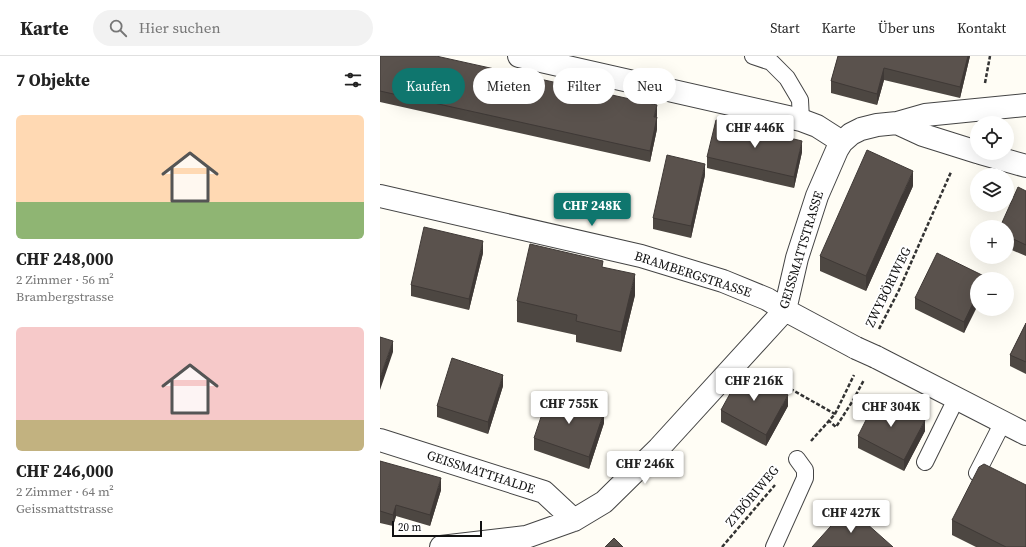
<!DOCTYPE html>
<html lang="de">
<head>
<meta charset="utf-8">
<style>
	:root { --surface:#fff; --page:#f2f2f2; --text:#222; --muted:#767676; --line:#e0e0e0; --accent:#0f766e }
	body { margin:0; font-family:"Source Serif 4",serif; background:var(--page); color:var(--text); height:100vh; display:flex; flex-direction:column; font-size:15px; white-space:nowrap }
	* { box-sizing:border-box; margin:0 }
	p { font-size:13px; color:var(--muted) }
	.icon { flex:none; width:22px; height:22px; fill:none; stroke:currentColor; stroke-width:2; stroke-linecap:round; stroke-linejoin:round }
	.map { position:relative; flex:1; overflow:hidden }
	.sheet { display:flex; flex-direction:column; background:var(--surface); width:380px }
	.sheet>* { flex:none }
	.top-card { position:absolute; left:12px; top:12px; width:380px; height:36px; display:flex; gap:8px }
	.fabs { position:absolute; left:590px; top:60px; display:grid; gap:8px }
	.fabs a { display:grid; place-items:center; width:44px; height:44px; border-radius:50%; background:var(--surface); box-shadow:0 4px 16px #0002; font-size:20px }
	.scale { position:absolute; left:12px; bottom:10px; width:90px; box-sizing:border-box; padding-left:4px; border:2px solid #111; border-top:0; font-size:11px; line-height:14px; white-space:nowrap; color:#111; -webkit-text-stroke:3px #fff; paint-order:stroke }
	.price { position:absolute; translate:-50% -34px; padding:0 9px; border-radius:4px; background:#fff; color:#222; font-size:13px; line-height:26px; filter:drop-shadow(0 1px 2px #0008) }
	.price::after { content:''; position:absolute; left:50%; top:24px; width:12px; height:9px; margin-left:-6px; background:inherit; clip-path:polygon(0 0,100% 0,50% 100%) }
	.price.current { background:var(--accent); color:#fff }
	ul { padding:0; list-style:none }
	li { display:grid; align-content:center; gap:8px; height:212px; padding:0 16px }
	li span { display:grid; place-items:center; height:124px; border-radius:6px; color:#555 }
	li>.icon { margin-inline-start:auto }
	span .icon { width:72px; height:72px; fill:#fffc; stroke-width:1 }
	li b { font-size:17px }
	h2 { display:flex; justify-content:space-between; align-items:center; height:48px; padding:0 16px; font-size:17px }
	.pill { padding:0 14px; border-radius:18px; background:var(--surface); box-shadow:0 4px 16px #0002; font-size:14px; line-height:36px }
	.pill.current { background:var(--accent); color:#fff }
	header { display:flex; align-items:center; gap:24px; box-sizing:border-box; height:56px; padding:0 20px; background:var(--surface); border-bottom:1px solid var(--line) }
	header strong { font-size:19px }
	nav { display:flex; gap:22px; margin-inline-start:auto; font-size:14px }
	.search { width:280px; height:36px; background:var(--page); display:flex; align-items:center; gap:10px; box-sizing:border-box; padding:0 14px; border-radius:22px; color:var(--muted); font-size:15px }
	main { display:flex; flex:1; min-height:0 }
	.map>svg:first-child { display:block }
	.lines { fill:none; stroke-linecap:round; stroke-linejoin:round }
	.lane-casing { stroke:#444; stroke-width:18 }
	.street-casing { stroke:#444; stroke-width:24 }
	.path { stroke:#333; stroke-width:2.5; stroke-dasharray:4 2; stroke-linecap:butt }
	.lane { stroke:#fff; stroke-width:16 }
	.street { stroke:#fff; stroke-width:22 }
	.street-bridge-casing { stroke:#444; stroke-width:24; stroke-linecap:butt }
	.street-bridge { stroke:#fff; stroke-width:22 }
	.wall { fill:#4d4742 }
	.shaded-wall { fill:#3f3936 }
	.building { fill:#5a524d; stroke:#3f3936 }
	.labels { text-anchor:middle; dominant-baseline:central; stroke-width:4; stroke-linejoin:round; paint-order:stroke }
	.street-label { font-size:13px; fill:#111; stroke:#fff }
</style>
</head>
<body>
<header>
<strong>Karte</strong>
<div class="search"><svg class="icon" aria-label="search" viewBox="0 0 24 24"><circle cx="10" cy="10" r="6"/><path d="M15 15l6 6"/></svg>Hier suchen</div>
<nav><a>Start</a><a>Karte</a><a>Über uns</a><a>Kontakt</a></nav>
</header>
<main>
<section class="sheet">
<h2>7 Objekte<svg class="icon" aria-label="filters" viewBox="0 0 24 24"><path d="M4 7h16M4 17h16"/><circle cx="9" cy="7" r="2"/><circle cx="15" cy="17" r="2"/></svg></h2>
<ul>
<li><span style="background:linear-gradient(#ffd9b3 70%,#8fb573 0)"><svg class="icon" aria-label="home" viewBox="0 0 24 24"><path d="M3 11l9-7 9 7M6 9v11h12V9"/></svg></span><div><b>CHF 248,000</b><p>2 Zimmer · 56 m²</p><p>Brambergstrasse</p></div></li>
<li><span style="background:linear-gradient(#f6c9c9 75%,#c2b280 0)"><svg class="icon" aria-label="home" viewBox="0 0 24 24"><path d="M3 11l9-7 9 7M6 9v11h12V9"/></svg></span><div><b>CHF 246,000</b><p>2 Zimmer · 64 m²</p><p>Geissmattstrasse</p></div></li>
</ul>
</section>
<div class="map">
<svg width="646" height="491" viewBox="0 0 646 491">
	<rect width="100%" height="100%" fill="#fffdf5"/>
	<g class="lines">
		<defs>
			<path id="lane" d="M373,0L391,6L407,22L420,44L421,64
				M545,406L576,343
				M597,417L623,366
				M394,491L425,422V414L417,403"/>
			<path id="street" d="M139,0L421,64L437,70L462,86
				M517,67L543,79L597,96
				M600,97L646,110
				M0,140L261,200L343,225L387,243L405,254L476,292
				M496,301L646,378
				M0,384L164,436L194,464
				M61,491L146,481L194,464L224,446L279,392L405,254L417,202L437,140L457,94L462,86L471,78L481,73L497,69L517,67L545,59L646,49"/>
		</defs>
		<use href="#lane" class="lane-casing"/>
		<use href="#street" class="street-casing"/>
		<path class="path" d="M605,27L610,0
			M499,273L519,234L571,116
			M384,318L455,358
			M448,364L456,371L472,346L484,324
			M431,385L455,358L474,319
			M342,491L395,429"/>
		<use href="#lane" class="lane"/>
		<use href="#street" class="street"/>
		<defs>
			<path id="street-bridge" d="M476,292L496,301"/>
		</defs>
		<use href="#street-bridge" class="street-bridge-casing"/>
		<use href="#street-bridge" class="street-bridge"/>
	</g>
	<path class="wall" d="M0,0L277,61V73L270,106L0,46Z
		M458,0H590L580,42L504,24L497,49L451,37V25Z
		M422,96L414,132L327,112V101Z
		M325,119L311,182L273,173V162Z
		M533,130L486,235L440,215V200Z
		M646,135V200L627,192V171Z
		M103,197L89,254L31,240V229Z
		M223,211L255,239L241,296L196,286V279L137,266V245Z
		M606,223L584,277L535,253V242Z
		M646,267V318L630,310V299Z
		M123,330L108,378L57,361V350Z
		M408,350L386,390L341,366V354Z
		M224,367L209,413L154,394V382Z
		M545,375L524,415L478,392V380Z
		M0,405L61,434L50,470L16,460L13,470L0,467Z
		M572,464L646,491H596L572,479Z"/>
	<path class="shaded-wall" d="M588,0H590L580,42V31Z
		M504,12V24L497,49V38Z
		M277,49V60L274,72V61Z
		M277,61V73L270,106V95Z
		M422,85V96L414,132V121Z
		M325,108V119L311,182V170Z
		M533,115V130L486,235V220Z
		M103,185V197L89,254V243Z
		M255,218V239L241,296V276Z
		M597,239V251L584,277V266Z
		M13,285V296L0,334V322Z
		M123,319V330L108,378V366Z
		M408,339V350L386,390V379Z
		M224,356V367L209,413V401Z
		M545,364V375L524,415V404Z
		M61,422V434L50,470V459Z
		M16,449V460L13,470V459Z"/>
	<path class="building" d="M0,0H56L277,49L274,61H277L270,95L0,35Z
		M458,0H588L580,31L504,12L497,38L451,25Z
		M336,64L422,85L414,121L327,101Z
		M487,94L533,115L486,220L440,200Z
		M287,99L325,108L311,170L273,162Z
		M638,131L646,135V189L627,180V171H620Z
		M44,171L103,185L89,243L31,229Z
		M150,188L223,205L222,211L255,218L241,276L196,265L197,259L137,245Z
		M557,197L606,221L605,223H597V239L584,266L535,242Z
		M646,267V306L630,299Z
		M0,281L13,285L0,322Z
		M72,302L123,319L108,366L57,350Z
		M363,314L408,339L386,379L341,354Z
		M169,337L224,356L209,401L154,382Z
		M498,340L545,364L524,404L478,380Z
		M0,405L61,422L50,459L16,449L13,459L0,455Z
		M604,408L646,429V491H626L572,464L599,411Z
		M468,451L513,491H432Z
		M234,482L243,491H225Z"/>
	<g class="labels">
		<g class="street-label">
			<text transform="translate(421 194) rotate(-73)">GEISSMATTSTRASSE</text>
			<text transform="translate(313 218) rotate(18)">BRAMBERGSTRASSE</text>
			<text transform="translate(508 231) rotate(-64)">ZWYBÖRIWEG</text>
			<text transform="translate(101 416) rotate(18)">GEISSMATTHALDE</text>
			<text transform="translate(372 440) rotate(-50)">ZYBÖRIWEG</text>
		</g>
	</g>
</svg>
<div class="fabs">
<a><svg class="icon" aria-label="locate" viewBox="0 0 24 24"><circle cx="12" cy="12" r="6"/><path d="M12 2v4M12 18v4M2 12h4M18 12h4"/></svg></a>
<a><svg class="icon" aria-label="layers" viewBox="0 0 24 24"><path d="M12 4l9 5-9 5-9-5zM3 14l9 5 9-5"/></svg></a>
<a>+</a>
<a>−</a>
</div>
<div class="scale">20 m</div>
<b class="price" style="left:375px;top:93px">CHF 446K</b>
<b class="price current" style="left:212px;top:171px">CHF 248K</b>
<b class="price" style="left:374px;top:346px">CHF 216K</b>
<b class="price" style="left:189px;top:369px">CHF 755K</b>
<b class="price" style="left:511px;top:372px">CHF 304K</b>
<b class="price" style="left:265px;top:429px">CHF 246K</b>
<b class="price" style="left:471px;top:478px">CHF 427K</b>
<div class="top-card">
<a class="pill current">Kaufen</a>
<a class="pill">Mieten</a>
<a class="pill">Filter</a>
<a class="pill">Neu</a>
</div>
</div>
</main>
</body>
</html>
